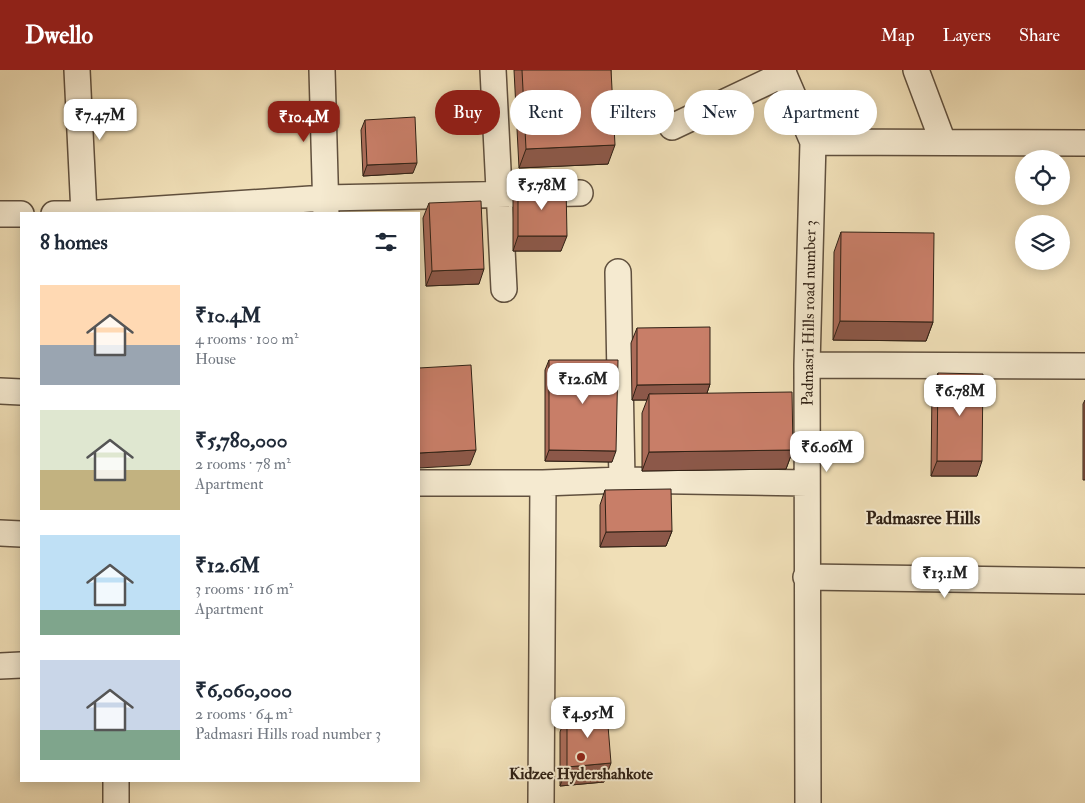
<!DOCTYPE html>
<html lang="en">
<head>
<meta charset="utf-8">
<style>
	:root { --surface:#fff; --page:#f6f6f7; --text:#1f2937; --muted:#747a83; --accent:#8f2418 }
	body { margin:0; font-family:"IM FELL Double Pica",serif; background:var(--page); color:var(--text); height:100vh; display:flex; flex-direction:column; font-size:19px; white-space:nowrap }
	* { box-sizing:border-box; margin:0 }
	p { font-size:16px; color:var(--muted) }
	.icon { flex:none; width:28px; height:28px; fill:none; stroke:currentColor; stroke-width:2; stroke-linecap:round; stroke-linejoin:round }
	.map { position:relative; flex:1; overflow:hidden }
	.side { position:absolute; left:20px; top:142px; width:400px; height:570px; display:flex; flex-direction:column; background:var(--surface); border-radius:0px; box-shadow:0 2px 12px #0003 }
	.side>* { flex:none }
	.banner { position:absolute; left:435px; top:20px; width:475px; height:45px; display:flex; gap:10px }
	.tools { position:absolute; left:1015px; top:80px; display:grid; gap:10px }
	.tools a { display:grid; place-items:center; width:55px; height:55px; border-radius:50%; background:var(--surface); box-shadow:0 2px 12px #0003; font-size:25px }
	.price { position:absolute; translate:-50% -42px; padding:0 11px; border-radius:10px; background:#fff; color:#222; font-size:16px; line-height:32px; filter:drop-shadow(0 1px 2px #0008) }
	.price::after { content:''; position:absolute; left:50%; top:30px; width:15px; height:11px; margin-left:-8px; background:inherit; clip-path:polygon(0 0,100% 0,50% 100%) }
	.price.current { background:var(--accent); color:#fff }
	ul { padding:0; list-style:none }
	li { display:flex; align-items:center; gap:15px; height:125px; padding:0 20px }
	li span { display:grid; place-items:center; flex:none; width:140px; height:100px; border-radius:0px; color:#555 }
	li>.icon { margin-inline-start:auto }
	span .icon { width:60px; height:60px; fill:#fffc; stroke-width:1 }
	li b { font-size:21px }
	h2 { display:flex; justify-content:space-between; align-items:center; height:60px; padding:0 20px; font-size:21px }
	.pill { padding:0 18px; border-radius:22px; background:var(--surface); box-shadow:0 2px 12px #0003; font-size:18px; line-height:45px }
	.pill.current { background:var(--accent); color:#fff }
	header { display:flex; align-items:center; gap:30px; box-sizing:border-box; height:70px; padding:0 25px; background:var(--accent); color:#fff }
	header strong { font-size:24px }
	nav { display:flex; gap:28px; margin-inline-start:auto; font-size:18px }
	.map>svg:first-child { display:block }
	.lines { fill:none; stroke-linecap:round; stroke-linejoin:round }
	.minor-casing { stroke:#60503e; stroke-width:28 }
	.minor { stroke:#f5ead0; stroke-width:25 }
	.wall { fill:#ac6c59; stroke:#302115 }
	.shaded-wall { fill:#8c5849; stroke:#302115 }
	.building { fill:#c87e68; stroke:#302115 }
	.poi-dot { fill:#8f2418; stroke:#f5ead0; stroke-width:2 }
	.labels { text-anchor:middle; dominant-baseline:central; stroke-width:4; stroke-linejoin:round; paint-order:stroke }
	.street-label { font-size:16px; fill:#302115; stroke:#f5ead0 }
	.poi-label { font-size:16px; font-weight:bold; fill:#302115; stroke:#f5ead0 }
	.neighbourhood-label { font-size:18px; font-weight:bold; fill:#302115; stroke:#f5ead0 }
</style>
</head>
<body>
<header>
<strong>Dwello</strong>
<nav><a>Map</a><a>Layers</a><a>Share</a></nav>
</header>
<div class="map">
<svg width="1085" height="733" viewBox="0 0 1085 733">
	<rect width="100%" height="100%" fill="#f0dfb7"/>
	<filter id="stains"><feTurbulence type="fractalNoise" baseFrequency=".004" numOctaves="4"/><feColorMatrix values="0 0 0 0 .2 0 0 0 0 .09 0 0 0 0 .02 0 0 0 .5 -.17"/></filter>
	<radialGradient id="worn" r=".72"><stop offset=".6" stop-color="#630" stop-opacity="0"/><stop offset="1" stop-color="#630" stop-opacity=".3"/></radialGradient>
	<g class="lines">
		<defs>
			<path id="minor" d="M77,0L84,144
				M322,0L326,144
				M493,0L504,219
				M782,0L813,72L807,295L808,733
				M916,0L943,72
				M672,57L784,4
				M813,72L1085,73
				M0,144H21
				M54,144H84L325,128L580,123
				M618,202L622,410
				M807,295L1085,296
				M0,321L21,322
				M419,413H543L622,410L807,413
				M0,463L21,464
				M806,507L1085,511
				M0,596L21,595
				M116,711V733
				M541,733L543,413"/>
		</defs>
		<use href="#minor" class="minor-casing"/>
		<use href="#minor" class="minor"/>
	</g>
	<path class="wall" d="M514,0H611L608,94L519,98Z
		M365,50L413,103L363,106L361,60Z
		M518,115L561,181H513V130Z
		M429,133L479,214L426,216L423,148Z
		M841,162L933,252L926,271L833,270L834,182Z
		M637,258L710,314L707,323L793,380L786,399L642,401V343L647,330H632L631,273Z
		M549,290L612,392L545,391V300Z
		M938,303L977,406H931L932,318Z
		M1085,330V410H1083V334Z
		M605,420L672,461L666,476L600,477V435Z
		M567,643L604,712L560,716V662Z"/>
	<path class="shaded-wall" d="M615,75L608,94L519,98L526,79Z
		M417,93L413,103L363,106L367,95Z
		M518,166H567L561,181H513Z
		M484,199L479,214L426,216L432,201Z
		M840,251L933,252L926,271L833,270Z
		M710,314L705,329L649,324L647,330H632L637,315Z
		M476,380L470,395L419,398V383Z
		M549,380L616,381L612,392L545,391Z
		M793,380L786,399L642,401L649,382Z
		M937,391H982L977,406H931Z
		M672,461L666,476L600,477L606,462Z
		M611,693L604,712L560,716L567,697Z"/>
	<path class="building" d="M522,0H611L615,75L526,79Z
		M415,47L417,93L367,95L365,50Z
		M518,115H566L567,166H518Z
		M481,131L484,199L432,201L429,133Z
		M841,162L934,163L933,252L840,251Z
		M710,257V314L637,315V258Z
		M549,290H618L616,381L549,380Z
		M471,295L476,380L419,383V298Z
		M938,303L983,304L982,391H937Z
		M792,322L793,380L649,382V324Z
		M671,419L672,461L606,462L605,420Z
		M567,643H607L611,693L567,697Z"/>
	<circle class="poi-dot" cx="581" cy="687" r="5"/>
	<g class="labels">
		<g class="street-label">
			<text transform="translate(809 243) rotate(-89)">Padmasri Hills road number 3</text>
		</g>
		<g class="poi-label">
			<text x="581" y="704">Kidzee Hydershahkote</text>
		</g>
		<g class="neighbourhood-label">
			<text x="923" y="448">Padmasree Hills</text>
		</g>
	</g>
	<rect width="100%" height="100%" filter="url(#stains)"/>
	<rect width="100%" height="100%" fill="url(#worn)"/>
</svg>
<div class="tools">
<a><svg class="icon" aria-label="locate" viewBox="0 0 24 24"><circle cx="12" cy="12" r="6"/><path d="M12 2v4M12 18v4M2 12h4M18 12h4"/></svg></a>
<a><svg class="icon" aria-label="layers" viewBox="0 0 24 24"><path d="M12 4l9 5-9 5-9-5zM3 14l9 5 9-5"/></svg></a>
</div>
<b class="price" style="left:100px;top:71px">₹7.47M</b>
<b class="price current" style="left:304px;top:73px">₹10.4M</b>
<b class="price" style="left:542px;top:141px">₹5.78M</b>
<b class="price" style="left:583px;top:335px">₹12.6M</b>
<b class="price" style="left:960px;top:347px">₹6.78M</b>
<b class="price" style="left:827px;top:403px">₹6.06M</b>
<b class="price" style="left:945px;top:529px">₹13.1M</b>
<b class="price" style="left:588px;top:669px">₹4.95M</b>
<div class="banner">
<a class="pill current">Buy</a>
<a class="pill">Rent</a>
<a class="pill">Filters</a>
<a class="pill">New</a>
<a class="pill">Apartment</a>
</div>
<section class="side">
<h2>8 homes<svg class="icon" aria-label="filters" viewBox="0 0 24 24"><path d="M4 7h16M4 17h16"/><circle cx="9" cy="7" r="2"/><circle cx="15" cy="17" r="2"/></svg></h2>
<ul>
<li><span style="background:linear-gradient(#ffd9b3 60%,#9aa5b1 0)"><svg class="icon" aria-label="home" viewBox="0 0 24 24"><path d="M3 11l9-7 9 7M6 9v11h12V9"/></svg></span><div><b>₹10.4M</b><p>4 rooms · 100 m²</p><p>House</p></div></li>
<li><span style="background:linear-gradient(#dfe7d0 60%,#c2b280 0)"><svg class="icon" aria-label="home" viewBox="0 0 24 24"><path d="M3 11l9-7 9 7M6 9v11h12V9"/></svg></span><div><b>₹5,780,000</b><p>2 rooms · 78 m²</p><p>Apartment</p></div></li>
<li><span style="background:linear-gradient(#bfe0f5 75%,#7fa58c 0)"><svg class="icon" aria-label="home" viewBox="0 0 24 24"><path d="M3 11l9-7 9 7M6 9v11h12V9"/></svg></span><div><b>₹12.6M</b><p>3 rooms · 116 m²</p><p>Apartment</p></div></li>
<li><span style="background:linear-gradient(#c9d6e8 70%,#7fa58c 0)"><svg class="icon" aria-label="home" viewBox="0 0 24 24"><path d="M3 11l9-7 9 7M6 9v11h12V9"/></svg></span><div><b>₹6,060,000</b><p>2 rooms · 64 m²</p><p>Padmasri Hills road number 3</p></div></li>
</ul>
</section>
</div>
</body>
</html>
